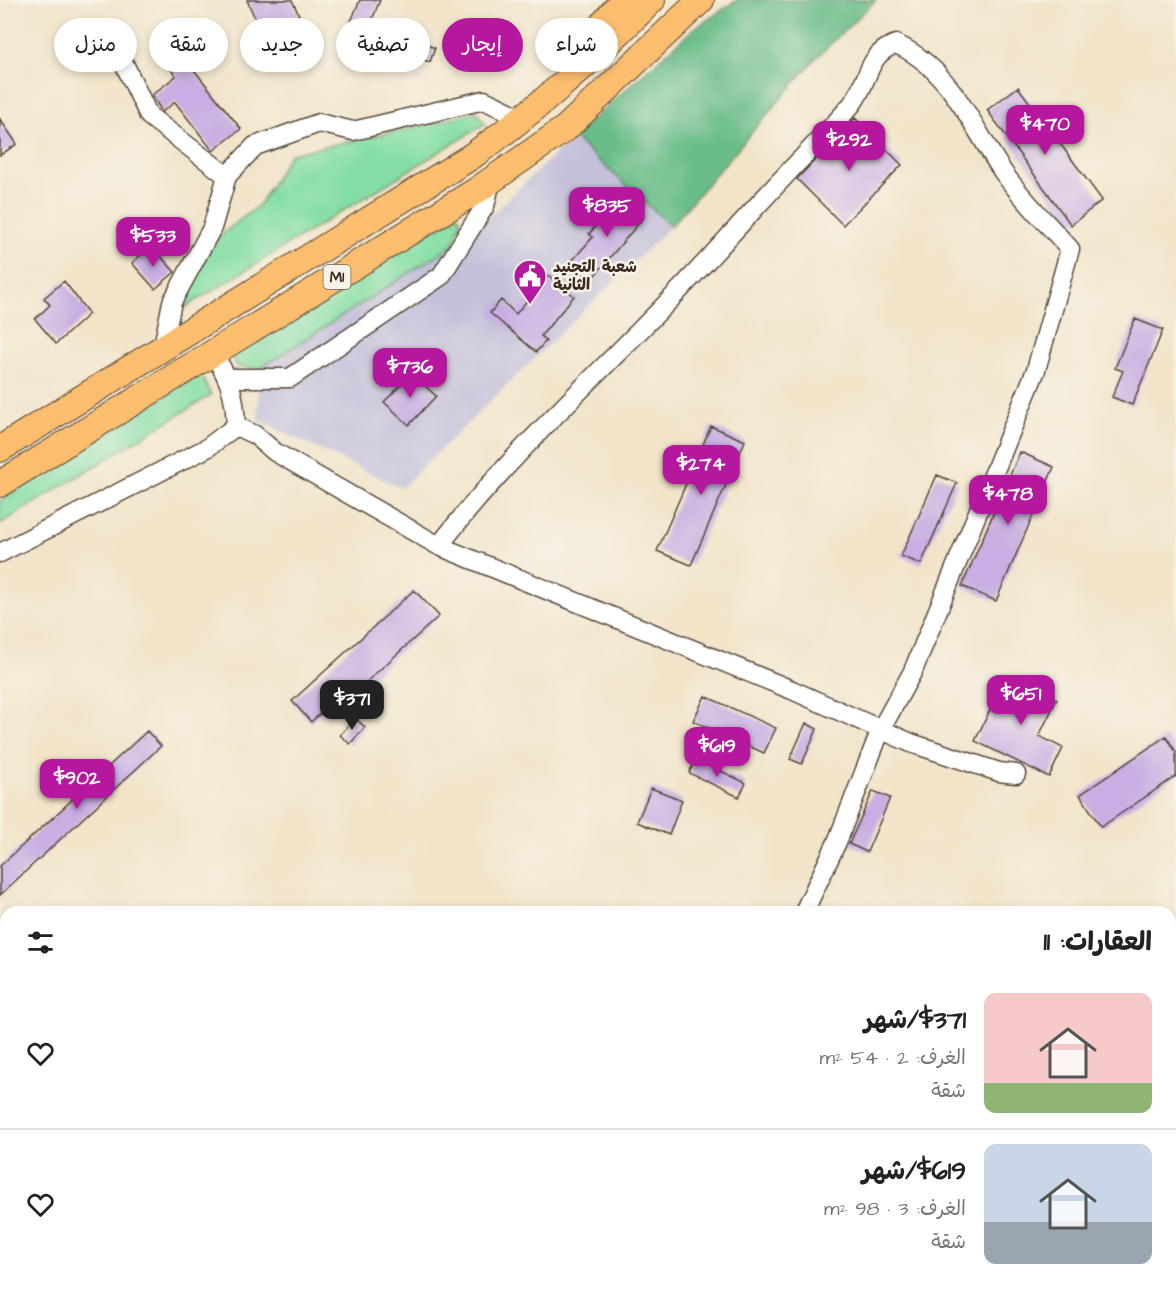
<!DOCTYPE html>
<html lang="ar">
<head>
<meta charset="utf-8">
<style>
	:root { --surface:#fff; --page:#f2f2f2; --text:#222; --muted:#767676; --line:#e0e0e0; --accent:#b5179e }
	body { margin:0; font-family:"Architects Daughter","Playpen Sans Arabic",sans-serif; background:var(--page); color:var(--text); direction:rtl; height:100vh; display:flex; flex-direction:column; font-size:22px; white-space:nowrap }
	* { box-sizing:border-box; margin:0 }
	p { font-size:20px; color:var(--muted) }
	.icon { flex:none; width:33px; height:33px; fill:none; stroke:currentColor; stroke-width:2; stroke-linecap:round; stroke-linejoin:round }
	.map { position:relative; flex:1; overflow:hidden; direction:ltr }
	.sheet { position:absolute; left:0px; top:906px; width:1176px; height:384px; display:flex; flex-direction:column; background:var(--surface); border-radius:18px 18px 0 0; box-shadow:0 3px 9px #0003; direction:rtl }
	.sheet>* { flex:none }
	.banner { position:absolute; left:18px; top:18px; width:600px; height:54px; direction:rtl; display:flex; gap:12px }
	.price { position:absolute; translate:-50% -51px; padding:0 14px; border-radius:12px; background:var(--accent); color:#fff; font-size:20px; line-height:39px; filter:drop-shadow(0 2px 3px #0008) }
	.price::after { content:''; position:absolute; left:50%; top:36px; width:18px; height:14px; margin-left:-9px; background:inherit; clip-path:polygon(0 0,100% 0,50% 100%) }
	.price.selected { background:#222; color:#fff }
	ul { padding:0; list-style:none }
	li { display:flex; align-items:center; gap:18px; height:150px; padding:0 24px }
	li+li { border-top:2px solid var(--line) }
	li span { display:grid; place-items:center; flex:none; width:168px; height:120px; border-radius:12px; color:#555 }
	li>.icon { margin-inline-start:auto }
	span .icon { width:72px; height:72px; fill:#fffc; stroke-width:1 }
	li b { font-size:26px }
	h2 { display:flex; justify-content:space-between; align-items:center; height:72px; padding:0 24px; font-size:26px }
	.tag { padding:0 21px; border-radius:27px; background:var(--surface); box-shadow:0 3px 9px #0003; font-size:21px; line-height:54px }
	.tag.selected { background:var(--accent); color:#fff }
	.map>svg:first-child { display:block }
	.industrial { fill:#c5c0da }
	.green { fill:#84dea4; stroke:#608461; stroke-width:1.5 }
	.forest { fill:#6bbd8a; stroke:#537454; stroke-width:1.5 }
	.building { fill:#c8aee2 }
	.lines { fill:none; stroke-linecap:round; stroke-linejoin:round }
	.minor-casing { stroke:#564638; stroke-width:21 }
	.highway-casing { stroke:#564638; stroke-width:28 }
	.minor { stroke:#fff; stroke-width:18 }
	.highway { stroke:#fbbd6e; stroke-width:26 }
	.labels { text-anchor:middle; dominant-baseline:central; stroke-width:5; stroke-linejoin:round; paint-order:stroke }
	.shield { fill:#f7f3e8; stroke:#73665b; stroke-width:1.5 }
	.shield-label { font-size:15px; font-weight:bold; fill:#3b2a1e }
	.poi-label { font-size:16px; font-weight:bold; fill:#3b2a1e; stroke:#f7f3e8; text-anchor:start }
</style>
</head>
<body>
<div class="map">
<svg width="1176" height="1290" viewBox="0 0 1176 1290">
	<rect width="100%" height="100%" fill="#f7f3e8"/>
	<filter id="ink" filterUnits="userSpaceOnUse"><feTurbulence type="fractalNoise" baseFrequency=".0167" numOctaves="2"/><feDisplacementMap in="SourceGraphic" scale="12" xChannelSelector="R" yChannelSelector="G"/><feConvolveMatrix kernelMatrix="1 2 1 2 8 2 1 2 1" color-interpolation-filters="sRGB"/></filter>
	<filter id="wash" filterUnits="userSpaceOnUse"><feTurbulence type="fractalNoise" baseFrequency=".008" numOctaves="4" result="noise"/><feDisplacementMap in="SourceGraphic" scale="24" xChannelSelector="R" yChannelSelector="G"/><feGaussianBlur stdDeviation="1.35" result="paint"/><feColorMatrix in="noise" values="0 0 0 0 0 0 0 0 0 0 0 0 0 0 0 0 0 1.4 0 .05"/><feComposite in="paint" operator="in"/></filter>
	<g filter="url(#wash)">
		<rect width="100%" height="100%" fill="#f2e4c9"/>
		<path class="industrial" d="M573,137L671,226L401,488L258,420L259,369L475,230Z"/>
		<path class="green" d="M476,111L485,124L179,311L177,300L216,239L259,205L290,154L431,124Z
			M458,215L461,221L453,245L259,369L236,366L232,356Z
			M194,378L203,379L211,395L0,524V501Z"/>
		<path class="forest" d="M737,0H876L815,59L671,226L573,137L692,30Z"/>
		<g id="blocks">
			<path class="building" d="M247,0H292L299,15L293,17L296,26L270,37L264,22L258,25Z
				M360,0H380L364,40L346,33Z
				M167,36L241,129L213,151L175,102L162,112L152,95L176,76L165,62L169,58L157,43Z
				M409,39L435,48L430,62L404,54Z
				M1018,87L1102,200L1071,225L987,110Z
				M855,118L902,165L843,225L797,179Z
				M0,119L17,144L0,155Z
				M621,197L644,217L590,281L570,263L593,237L589,234Z
				M151,246L175,272L155,289L132,263Z
				M548,275L574,296L541,336L546,341L536,352L490,313L501,300L516,314Z
				M64,281L89,314L56,344L35,319L50,305L44,298Z
				M1135,319L1163,330L1132,405L1112,397L1123,371L1115,368Z
				M412,374L436,396L409,425L384,402Z
				M711,426L745,441L691,565L657,551Z
				M1020,452L1054,467L996,601L962,586Z
				M937,475L957,483L921,564L901,556Z
				M414,590L439,616L329,716L324,710L311,722L292,701Z
				M1007,675L1057,699L1039,736L1063,748L1049,777L975,741Z
				M705,696L776,728L764,753L693,721Z
				M355,718L365,727L350,744L340,735Z
				M806,723L817,729L802,764L790,759Z
				M147,731L161,746L0,895V866Z
				M1166,736L1176,752V776L1101,827L1080,795Z
				M696,759L746,783L739,797L689,773Z
				M651,788L682,800L669,835L637,822Z
				M873,791L890,798L867,852L849,844Z"/>
		</g>
	</g>
	<g filter="url(#ink)">
		<use href="#blocks" fill-opacity="0" stroke="#564638" stroke-width="1.5"/>
		<g class="lines">
			<defs>
				<path id="minor" d="M109,32L149,116L227,176
					M163,346L172,302L212,228L227,176L255,146L319,123L353,131L484,100L524,119
					M228,378H290L441,276L485,206L491,181
					M236,426L255,435L275,452L439,546L792,690L911,743L999,772L1016,774
					M439,546C504,461 585,387 660,310C709,261 754,207 803,157C819,140 837,122 852,104C870,81 866,54 896,44C950,68 972,126 1003,172C1022,199 1048,224 1070,249L1036,370L913,671L881,729L837,842L804,912
					M0,553L207,448L236,426C235,394 230,380 213,353
					M714,1284L715,1290
					M822,1284L830,1290"/>
				<path id="highway" d="M577,55L623,0
					M0,449L472,156C538,109 596,57 652,0
					M0,484L476,191L566,128L701,0"/>
			</defs>
			<use href="#minor" class="minor-casing"/>
			<use href="#highway" class="highway-casing"/>
			<use href="#minor" class="minor"/>
			<use href="#highway" class="highway"/>
		</g>
	</g>
	<defs>
		<symbol id="civic-pin" viewBox="-11 -11 22 30"><path d="M0 17L-7.5 6A9.5 9.5 0 1 1 7.5 6Z" fill="#b5179e" stroke="#f7f3e8"/><path d="M-.6-6.5H3V-4.5H.6V-3L4-1V1h2V6H-6V1h2V-1L-.6-3ZM-1.2 2.5V6h2.4V2.5Z" fill="#fff"/></symbol>
	</defs>
	<g fill-rule="evenodd">
		<use href="#civic-pin" x="511" y="257" width="38" height="52"/>
	</g>
	<g class="labels">
		<rect class="shield" x="323.5" y="265" width="27" height="24" rx="4.5"/>
		<g class="shield-label">
			<text x="337" y="277">M1</text>
		</g>
		<g class="poi-label">
			<text x="553" y="267">شعبة التجنيد<tspan x="553" dy="18">الثانية</tspan></text>
		</g>
	</g>
</svg>
<b class="price" style="left:1045px;top:156px">$470</b>
<b class="price" style="left:849px;top:172px">$292</b>
<b class="price" style="left:607px;top:238px">$835</b>
<b class="price" style="left:153px;top:268px">$533</b>
<b class="price" style="left:410px;top:399px">$736</b>
<b class="price" style="left:701px;top:496px">$274</b>
<b class="price" style="left:1008px;top:526px">$478</b>
<b class="price" style="left:1021px;top:726px">$651</b>
<b class="price selected" style="left:352px;top:731px">$371</b>
<b class="price" style="left:717px;top:778px">$619</b>
<b class="price" style="left:77px;top:810px">$902</b>
<div class="banner">
<a class="tag">شراء</a>
<a class="tag selected">إيجار</a>
<a class="tag">تصفية</a>
<a class="tag">جديد</a>
<a class="tag">شقة</a>
<a class="tag">منزل</a>
</div>
<section class="sheet">
<h2>العقارات: 11<svg class="icon" aria-label="filters" viewBox="0 0 24 24"><path d="M4 7h16M4 17h16"/><circle cx="9" cy="7" r="2"/><circle cx="15" cy="17" r="2"/></svg></h2>
<ul>
<li><span style="background:linear-gradient(#f6c9c9 75%,#8fb573 0)"><svg class="icon" aria-label="home" viewBox="0 0 24 24"><path d="M3 11l9-7 9 7M6 9v11h12V9"/></svg></span><div><b>$371/شهر</b><p>الغرف: 2 · 54 m²</p><p>شقة</p></div><svg class="icon" aria-label="heart" viewBox="0 0 24 24"><path d="M12 20l-8-8c-3-5 5-10 8-4 3-6 11-1 8 4z"/></svg></li>
<li><span style="background:linear-gradient(#c9d6e8 65%,#9aa5b1 0)"><svg class="icon" aria-label="home" viewBox="0 0 24 24"><path d="M3 11l9-7 9 7M6 9v11h12V9"/></svg></span><div><b>$619/شهر</b><p>الغرف: 3 · 98 m²</p><p>شقة</p></div><svg class="icon" aria-label="heart" viewBox="0 0 24 24"><path d="M12 20l-8-8c-3-5 5-10 8-4 3-6 11-1 8 4z"/></svg></li>
</ul>
</section>
</div>
</body>
</html>
